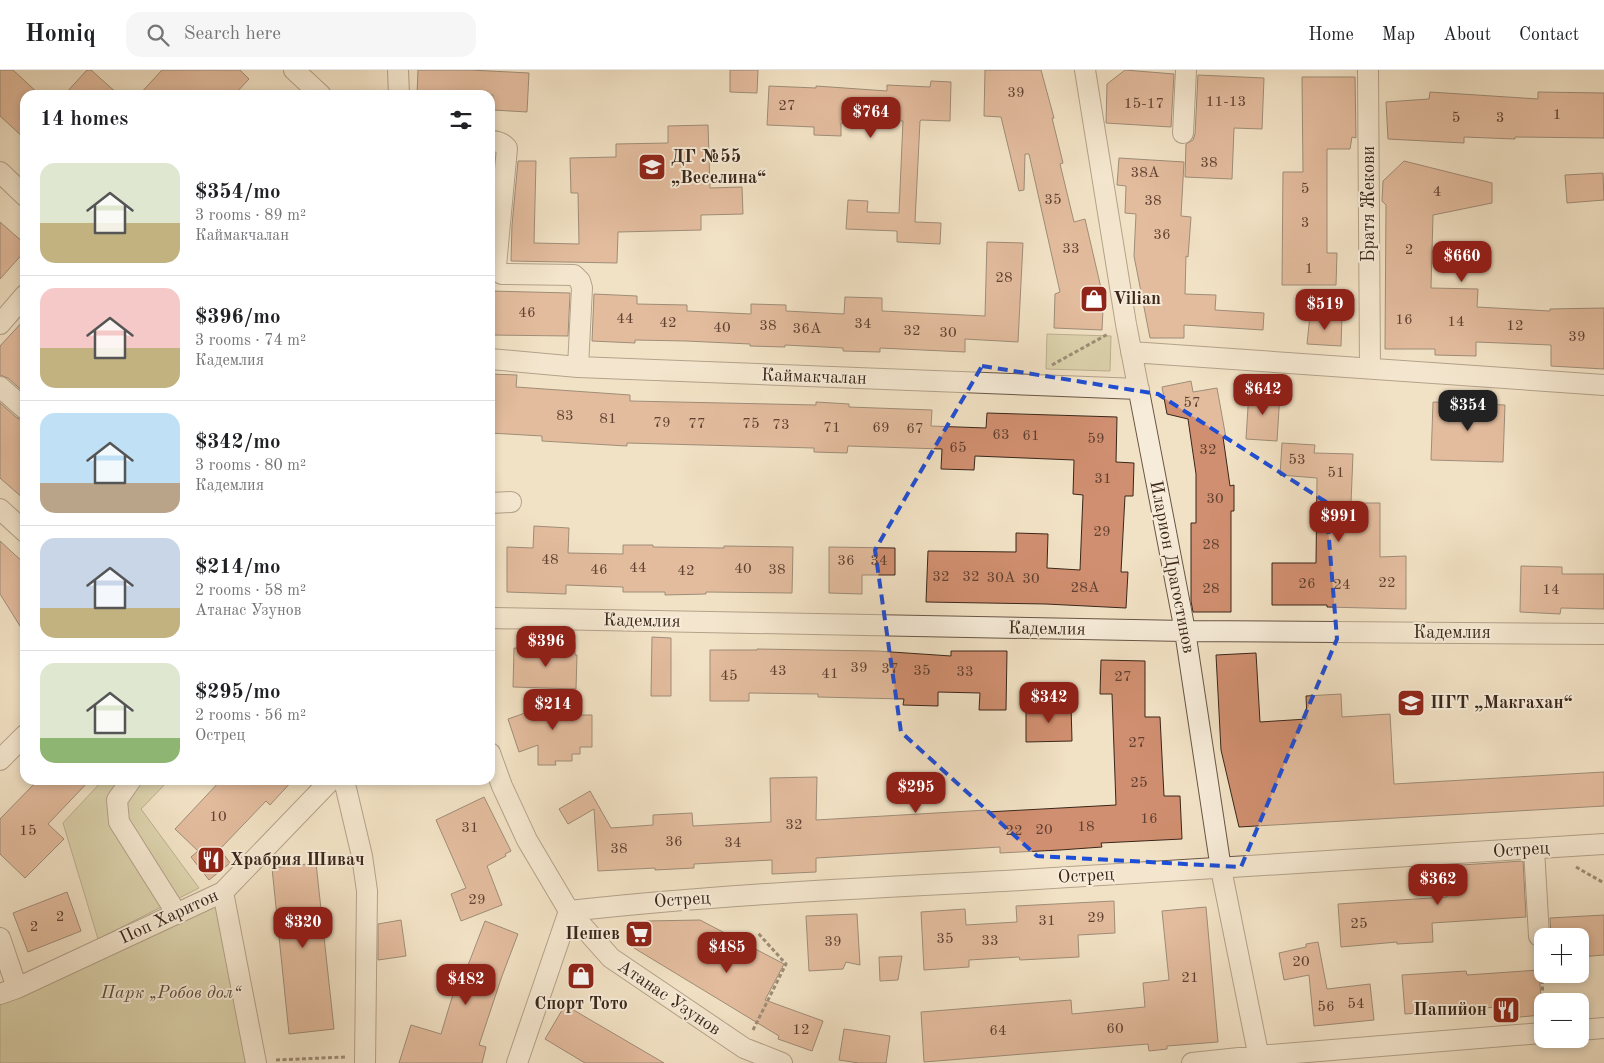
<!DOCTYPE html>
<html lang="en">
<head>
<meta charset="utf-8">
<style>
	:root { --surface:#fff; --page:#f6f6f6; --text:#202124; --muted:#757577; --line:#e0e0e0; --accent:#8f2418 }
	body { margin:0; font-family:"Old Standard TT",serif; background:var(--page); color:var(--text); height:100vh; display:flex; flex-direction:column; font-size:19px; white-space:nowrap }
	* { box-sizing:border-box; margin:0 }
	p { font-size:16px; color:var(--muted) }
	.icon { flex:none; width:28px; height:28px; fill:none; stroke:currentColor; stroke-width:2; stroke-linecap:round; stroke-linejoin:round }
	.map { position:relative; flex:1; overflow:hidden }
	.sheet { position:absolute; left:20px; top:20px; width:475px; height:695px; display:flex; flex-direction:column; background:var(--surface); border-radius:15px; box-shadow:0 2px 8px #0003 }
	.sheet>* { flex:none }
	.controls { position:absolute; left:1534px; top:858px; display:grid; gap:10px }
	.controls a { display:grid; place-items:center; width:55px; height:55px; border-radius:10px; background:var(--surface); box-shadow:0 2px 8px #0003; font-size:25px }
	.price { position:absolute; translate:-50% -42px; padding:0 11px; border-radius:10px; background:var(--accent); color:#fff; font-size:16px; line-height:32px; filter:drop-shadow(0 1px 2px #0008) }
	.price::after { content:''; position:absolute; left:50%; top:30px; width:15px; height:11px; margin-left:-8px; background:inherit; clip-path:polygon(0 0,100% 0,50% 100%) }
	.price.active { background:#222; color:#fff }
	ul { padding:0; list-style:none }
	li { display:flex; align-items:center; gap:15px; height:125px; padding:0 20px }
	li+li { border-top:1px solid var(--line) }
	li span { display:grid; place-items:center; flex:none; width:140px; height:100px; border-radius:15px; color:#555 }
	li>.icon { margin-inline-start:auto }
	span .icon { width:60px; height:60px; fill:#fffc; stroke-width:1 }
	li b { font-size:21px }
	h2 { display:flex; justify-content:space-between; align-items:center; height:60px; padding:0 20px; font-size:21px }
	header { display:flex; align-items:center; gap:30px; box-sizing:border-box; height:70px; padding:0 25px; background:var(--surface); border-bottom:1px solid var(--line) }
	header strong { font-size:24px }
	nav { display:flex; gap:28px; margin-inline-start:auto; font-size:18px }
	.search { width:350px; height:45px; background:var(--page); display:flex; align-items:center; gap:12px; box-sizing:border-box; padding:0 18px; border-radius:15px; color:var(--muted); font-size:19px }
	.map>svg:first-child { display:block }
	.green { fill:#c0c290; stroke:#7d7455 }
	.building { fill:#d08f70; stroke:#3a261a }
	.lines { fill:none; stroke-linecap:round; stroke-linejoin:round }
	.minor-casing { stroke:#685545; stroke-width:22 }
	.path { stroke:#3a261a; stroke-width:3; stroke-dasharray:4 2.5; stroke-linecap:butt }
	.minor { stroke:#f7ecd9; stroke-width:20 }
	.marked { fill:none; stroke:#1d4ed8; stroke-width:4; stroke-dasharray:10 6; stroke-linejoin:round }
	.labels { text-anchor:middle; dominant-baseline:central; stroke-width:4; stroke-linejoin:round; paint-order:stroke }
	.number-label { font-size:15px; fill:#604030 }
	.poi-label { font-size:18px; font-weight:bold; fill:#3a261a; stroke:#f7ecd9; text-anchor:start }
	.street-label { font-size:18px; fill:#3a261a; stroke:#f7ecd9 }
	.park-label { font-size:18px; font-style:italic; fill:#5c4d38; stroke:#f7ecd9 }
</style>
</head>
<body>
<header>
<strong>Homiq</strong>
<div class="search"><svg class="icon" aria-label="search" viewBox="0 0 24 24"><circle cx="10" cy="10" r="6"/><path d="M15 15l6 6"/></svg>Search here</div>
<nav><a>Home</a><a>Map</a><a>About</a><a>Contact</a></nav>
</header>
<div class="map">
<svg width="1604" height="993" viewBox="0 0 1604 993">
	<rect width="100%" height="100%" fill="#f2e2c5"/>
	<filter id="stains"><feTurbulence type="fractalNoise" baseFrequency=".004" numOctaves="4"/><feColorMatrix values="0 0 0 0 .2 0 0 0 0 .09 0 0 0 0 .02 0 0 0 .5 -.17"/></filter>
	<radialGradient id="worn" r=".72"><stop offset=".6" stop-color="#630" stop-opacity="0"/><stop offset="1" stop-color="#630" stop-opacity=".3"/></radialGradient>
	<path class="green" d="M1047,264L1111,266L1110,301L1046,299Z
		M103,710H169L141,739L199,818L98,869L63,753Z
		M223,822L256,993H0V924Z"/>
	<path class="building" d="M0,0H13L40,25H25V69L0,46Z
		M87,0H91L119,25H64Z
		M162,0H240L249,9L234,25H139Z
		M418,0H470L529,3L527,42L493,40V25H417Z
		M730,0H758L757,23L730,22Z
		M985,0H1041L1054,48H1052L1063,93L1060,94L1074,152L1085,149L1101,218H1104L1102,260L1054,258L1055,224L1060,222L1029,84H1025L1024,120L1019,121L1001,47L984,46Z
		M1125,0L1174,4L1171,57L1106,53L1107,14Z
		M1198,5L1264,8L1262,59L1234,58L1232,109L1185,107L1186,74L1193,70L1195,64Z
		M1302,7H1355L1356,68L1352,67L1350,79H1327V183H1337L1336,215H1282L1283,102H1303Z
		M931,11L951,12L950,51L921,50L920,51L915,152L941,153L940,174L897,172V161L846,159L848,130L868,131L867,142L899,143L903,51L871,50V55L841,53V66L814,65V57L767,55L769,16L816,18V16L887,21V15L930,17Z
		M1430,22L1538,29V22L1604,23V68L1515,67V69L1464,67V73L1388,69L1386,32L1429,29Z
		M708,55L710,118L742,117L743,144L701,145V160L618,162L617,193L511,191L512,155L518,91H536L534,173L579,174L578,123H571L570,88L616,87V74L668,73V56Z
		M1119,88L1184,92L1181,146L1191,147L1188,187L1186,186L1185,224L1216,225L1215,240L1264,243L1263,260L1184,255V268H1150L1134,186L1136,144L1125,143L1126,116L1117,115Z
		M1404,91L1492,113V133L1433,145L1431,218L1478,219L1477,237L1550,241V239L1604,238V299L1551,296V275L1476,272V286L1435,285V279H1385L1386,135L1382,131L1383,111Z
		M1603,103L1604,130L1567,133L1565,105Z
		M0,152L25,174V181L0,209Z
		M987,172L1023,173L1018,272L965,269V282L880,278V282L843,281V278L785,275V277L750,276V274L686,271L635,270V273L592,271L594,224L637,226V234L687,235V241L751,244V234L786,235V241L844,244L845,227L882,228V241L985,246Z
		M490,221L570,223L568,266L490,265Z
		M1310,245L1342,247L1341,276L1307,274Z
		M25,249V323L8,308L0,305V276Z
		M490,304L517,305L516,317L630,325V331L816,335V332L849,334V337L932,340L931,356L986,358L987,343L1117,347L1116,392L1134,393L1133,426H1125L1121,502H1128L1126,538L1046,534L926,532L928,481L1016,482V463L1048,464L1047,498L1080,500L1083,425L1073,424L1074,390L975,386L974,400L941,399L942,379L848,376L847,383L814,382V378L627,373V376L542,371V366L490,363Z
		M1191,311L1193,322L1217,318L1226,368L1223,367L1230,416L1234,415V441H1231V542H1193L1191,531V453H1196V404L1188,349L1167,344L1162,317Z
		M1249,321L1280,323L1277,371L1246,369Z
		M1433,332L1505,335L1503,392L1431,390Z
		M0,333L17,348L25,351V430L0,408Z
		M1282,373L1315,375L1314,383L1353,384L1351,433H1380V487L1406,486V539L1327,537V535H1272V493H1316L1317,408L1280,405Z
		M534,456L569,458L568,483L623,484V475H653V477L724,478V476L793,477L792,523L706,522V524L665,525V522H623V517L566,515V524L507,522V477L533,478Z
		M0,471L25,494V564L0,524Z
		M829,477L895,478V505H862V524L829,523Z
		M1521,496L1562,497V504H1604V539L1561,538L1560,544L1520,542Z
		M652,567L671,568V626H651Z
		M555,573H575V585H577L576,619L513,617L514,578L555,580Z
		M757,579L877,581L951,586V581H1007L1006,640H979L980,623L938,622V636L903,635L904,629L818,627V624L749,623V631H710V580H757Z
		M1256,583L1260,652L1307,649L1306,626L1341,624L1342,647L1390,644L1394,714L1604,702V736L1239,757L1221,680L1216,585Z
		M1101,590L1145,591V647H1160L1164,726H1180L1182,769L1101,773L1102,777L1060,780L1000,783V777L816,788V802L772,804V790L694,794V798L655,800V798L598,801L594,739L568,754L559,739L590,721L611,758L653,755V745L692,743L693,756L771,752L770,708L817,707L816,750L987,740V742L1116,735L1112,624H1100Z
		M576,625L575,644H579V645H592V677H580V684H572V691H555L556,695H538V675L519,682L508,649Z
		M1071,635L1072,671L1026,672V636Z
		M38,710H90L48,754L64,769L25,808L0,784V749Z
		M221,710H293L270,735L266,731L220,779L230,793L209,810L191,787L198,781L175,759Z
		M484,727L511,781L505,784L506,786L487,796L502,835L461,851L451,824L466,818L436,750Z
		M1523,791L1526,847L1432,853L1433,872L1397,874V872L1341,877L1338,834L1447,827L1446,796Z
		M316,793L334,959L289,964L272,798Z
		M67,822L81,861L28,882L13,843Z
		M1114,831L1115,863L1078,865L1079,887L1020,890L1019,887L969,890V897L924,900L921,842L965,839L966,855L1017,852L1016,836Z
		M1206,837L1218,972L1167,976V979L1149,981L1148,974L924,992L921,942L1071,930L1072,944L1145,937L1143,913L1169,910L1162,841Z
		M857,844L860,895L846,892L843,899L809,901L806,846Z
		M1604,845V885L1580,887V866H1551L1550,848Z
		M401,850L406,886L378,890V854Z
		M700,850L784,894L765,930L823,951L812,981L778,969L779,966L634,878L647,851Z
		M485,851L518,864L502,906L479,975L486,977L482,993H399L411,955L441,964L460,901L465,903Z
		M1318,872L1327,919L1370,914L1374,950L1314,956L1309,905L1284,910L1279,883L1306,877V874Z
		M902,886L898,910L880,911L879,887Z
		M1539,900L1542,945L1498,949L1497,937L1405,944L1402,905L1466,901L1467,905Z
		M565,935L664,993H585L545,969Z
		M844,959L890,966L886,993H859L839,990Z"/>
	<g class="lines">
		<defs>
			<path id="minor" d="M294,0L321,25
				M398,0L399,25
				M1085,0L1126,254L1185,561L1221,799L1260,993
				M1368,0L1370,298
				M1183,63L1186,0
				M490,71C497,71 502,72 507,78L496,196L497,201L502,204L574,205L580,211L582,218L578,297
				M0,102L25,126
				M0,254L25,225
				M1131,282L1604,315
				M490,289L578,297L1139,319
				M0,317L25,339
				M490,433L511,432
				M0,439L25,462
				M490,548L1185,561L1604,564
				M490,683L502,716L527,770L569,841L611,888L744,978L782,993
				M0,690L25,665
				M131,710L117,730L119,752L177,844
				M344,710L362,786L367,821L365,993
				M1534,779L1539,866
				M223,822L256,993
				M569,841C719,824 871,818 1021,810C1216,799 1410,786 1604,774
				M0,868L17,918
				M0,924L17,918L223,822L331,710
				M1580,960L1604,958
				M517,993L569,841
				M1192,993L1258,986L1542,963"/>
		</defs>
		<use href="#minor" class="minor-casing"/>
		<path class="path" d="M1052,295L1108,264
			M1576,797L1604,813
			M1541,884L1543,931
			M753,960L786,894L757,862
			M276,990L345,987"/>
		<use href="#minor" class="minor"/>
	</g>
	<path d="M0 0H1604V993H0ZM982,296L1158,324L1326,432L1337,569L1241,797L1037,786L901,662L875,480Z" fill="#f2e2c5" fill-opacity=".55" fill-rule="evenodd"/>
	<path class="marked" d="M982,296L1158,324L1326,432L1337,569L1241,797L1037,786L901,662L875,480Z"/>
	<defs>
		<symbol id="school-square" viewBox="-11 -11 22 22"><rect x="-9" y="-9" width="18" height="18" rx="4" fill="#8f2418" stroke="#f7ecd9"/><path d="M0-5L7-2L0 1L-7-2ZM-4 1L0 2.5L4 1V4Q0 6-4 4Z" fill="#fff"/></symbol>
		<symbol id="shop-square" viewBox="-11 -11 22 22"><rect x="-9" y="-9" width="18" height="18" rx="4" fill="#8f2418" stroke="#f7ecd9"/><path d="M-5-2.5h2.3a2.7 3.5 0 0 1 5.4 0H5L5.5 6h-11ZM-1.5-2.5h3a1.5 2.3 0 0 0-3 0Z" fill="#fff"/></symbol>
		<symbol id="restaurant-square" viewBox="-11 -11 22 22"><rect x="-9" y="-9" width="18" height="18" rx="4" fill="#8f2418" stroke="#f7ecd9"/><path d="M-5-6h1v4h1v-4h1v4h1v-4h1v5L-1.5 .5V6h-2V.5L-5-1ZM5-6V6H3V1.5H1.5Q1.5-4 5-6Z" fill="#fff"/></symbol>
		<symbol id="supermarket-square" viewBox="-11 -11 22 22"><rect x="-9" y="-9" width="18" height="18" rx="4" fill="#8f2418" stroke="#f7ecd9"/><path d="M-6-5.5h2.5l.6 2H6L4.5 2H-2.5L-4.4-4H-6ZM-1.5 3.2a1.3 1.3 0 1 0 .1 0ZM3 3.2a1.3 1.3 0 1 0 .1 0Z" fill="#fff"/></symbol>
	</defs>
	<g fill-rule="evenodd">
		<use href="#school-square" x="636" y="81" width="32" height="32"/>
		<use href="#shop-square" x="1078" y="213" width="32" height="32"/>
		<use href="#school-square" x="1395" y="617" width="32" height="32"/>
		<use href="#restaurant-square" x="195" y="774" width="32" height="32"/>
		<use href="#supermarket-square" x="623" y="848" width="32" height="32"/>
		<use href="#shop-square" x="565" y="890" width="32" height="32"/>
		<use href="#restaurant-square" x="1490" y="924" width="32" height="32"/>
	</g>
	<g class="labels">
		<g class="number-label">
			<text x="1016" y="23">39</text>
			<text x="1226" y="32">11-13</text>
			<text x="1144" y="34">15-17</text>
			<text x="787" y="36">27</text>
			<text x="1557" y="45">1</text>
			<text x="1456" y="48">5</text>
			<text x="1500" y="48">3</text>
			<text x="1209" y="93">38</text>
			<text x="1145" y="103">38А</text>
			<text x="1305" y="119">5</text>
			<text x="1437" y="122">4</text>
			<text x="1053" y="130">35</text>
			<text x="1153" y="131">38</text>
			<text x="1305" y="153">3</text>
			<text x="1162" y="165">36</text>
			<text x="1071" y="179">33</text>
			<text x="1409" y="180">2</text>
			<text x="1309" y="199">1</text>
			<text x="1004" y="208">28</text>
			<text x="527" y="243">46</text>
			<text x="625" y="249">44</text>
			<text x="1404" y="250">16</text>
			<text x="1456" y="252">14</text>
			<text x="668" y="253">42</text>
			<text x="863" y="254">34</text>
			<text x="768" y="256">38</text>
			<text x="1515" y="256">12</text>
			<text x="722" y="258">40</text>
			<text x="807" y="259">36А</text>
			<text x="912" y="261">32</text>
			<text x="948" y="263">30</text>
			<text x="1577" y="267">39</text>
			<text x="1192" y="333">57</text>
			<text x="565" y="346">83</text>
			<text x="608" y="349">81</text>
			<text x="662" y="353">79</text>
			<text x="697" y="354">77</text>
			<text x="751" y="354">75</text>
			<text x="781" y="355">73</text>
			<text x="832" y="358">71</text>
			<text x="881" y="358">69</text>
			<text x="915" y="359">67</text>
			<text x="1001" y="365">63</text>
			<text x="1031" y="366">61</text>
			<text x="1096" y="369">59</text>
			<text x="958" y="378">65</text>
			<text x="1208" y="380">32</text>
			<text x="1297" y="390">53</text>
			<text x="1336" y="403">51</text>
			<text x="1103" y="409">31</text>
			<text x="1215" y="429">30</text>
			<text x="1102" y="462">29</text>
			<text x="1211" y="475">28</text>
			<text x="550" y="490">48</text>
			<text x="846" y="491">36</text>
			<text x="879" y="491">34</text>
			<text x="638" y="498">44</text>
			<text x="743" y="499">40</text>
			<text x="599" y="500">46</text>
			<text x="777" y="500">38</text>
			<text x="686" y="501">42</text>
			<text x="941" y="507">32</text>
			<text x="971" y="507">32</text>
			<text x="1001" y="508">30А</text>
			<text x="1031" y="509">30</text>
			<text x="1387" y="513">22</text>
			<text x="1307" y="514">26</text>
			<text x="1342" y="515">24</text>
			<text x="1085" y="518">28А</text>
			<text x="1211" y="519">28</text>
			<text x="1551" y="520">14</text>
			<text x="859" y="598">39</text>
			<text x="890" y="599">37</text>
			<text x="778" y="601">43</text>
			<text x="922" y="601">35</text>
			<text x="965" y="602">33</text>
			<text x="830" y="604">41</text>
			<text x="729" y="606">45</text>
			<text x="1123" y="607">27</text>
			<text x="1137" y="673">27</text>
			<text x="1139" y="713">25</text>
			<text x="218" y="747">10</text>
			<text x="1149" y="749">16</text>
			<text x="794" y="755">32</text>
			<text x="1086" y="757">18</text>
			<text x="470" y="758">31</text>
			<text x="1044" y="760">20</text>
			<text x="28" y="761">15</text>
			<text x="1014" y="761">22</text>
			<text x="674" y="772">36</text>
			<text x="733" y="773">34</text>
			<text x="619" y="779">38</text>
			<text x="477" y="830">29</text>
			<text x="60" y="847">2</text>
			<text x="1096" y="848">29</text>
			<text x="1047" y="851">31</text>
			<text x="1359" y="854">25</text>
			<text x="34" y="857">2</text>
			<text x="945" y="869">35</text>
			<text x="990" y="871">33</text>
			<text x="833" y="872">39</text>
			<text x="1301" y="892">20</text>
			<text x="1190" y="908">21</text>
			<text x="1356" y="934">54</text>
			<text x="1326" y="937">56</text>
			<text x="1115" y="959">60</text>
			<text x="801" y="960">12</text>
			<text x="998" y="961">64</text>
		</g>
		<g class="poi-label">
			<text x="671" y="87">ДГ №55<tspan x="671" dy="21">„Веселина“</tspan></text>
			<text x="1113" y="229">Vilian</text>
			<text x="1430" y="633">ПГТ „Макгахан“</text>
			<text x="230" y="790">Храбрия Шивач</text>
			<text x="620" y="864" text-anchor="end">Пешев</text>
			<text x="581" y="934" text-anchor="middle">Спорт Тото</text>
			<text x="1487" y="940" text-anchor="end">Папийон</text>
		</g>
		<g class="street-label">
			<text transform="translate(1369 134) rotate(-90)">Братя Жекови</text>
			<text transform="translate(814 307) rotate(2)">Каймакчалан</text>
			<text transform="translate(1172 497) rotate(79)">Иларион Драгостинов</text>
			<text transform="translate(642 551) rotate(1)">Кадемлия</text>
			<text transform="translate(1047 559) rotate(1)">Кадемлия</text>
			<text x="1452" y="563">Кадемлия</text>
			<text transform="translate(1521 780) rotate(-4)">Острец</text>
			<text transform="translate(1086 806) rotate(-3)">Острец</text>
			<text transform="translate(682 830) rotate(-4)">Острец</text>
			<text transform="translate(169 847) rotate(-25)">Поп Харитон</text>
			<text transform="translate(669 928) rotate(34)">Атанас Узунов</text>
		</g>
		<g class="park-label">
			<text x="171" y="923">Парк „Робов дол“</text>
		</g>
	</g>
	<rect width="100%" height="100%" filter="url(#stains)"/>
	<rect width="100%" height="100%" fill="url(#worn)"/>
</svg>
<div class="controls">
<a>+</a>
<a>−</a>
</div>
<b class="price" style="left:871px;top:69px">$764</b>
<b class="price" style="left:1462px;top:213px">$660</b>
<b class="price" style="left:1325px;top:261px">$519</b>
<b class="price" style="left:1263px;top:346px">$642</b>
<b class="price active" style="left:1468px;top:362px">$354</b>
<b class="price" style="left:1339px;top:473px">$991</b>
<b class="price" style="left:546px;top:598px">$396</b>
<b class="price" style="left:1049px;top:654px">$342</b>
<b class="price" style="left:553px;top:661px">$214</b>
<b class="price" style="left:916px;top:744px">$295</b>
<b class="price" style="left:1438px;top:836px">$362</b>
<b class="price" style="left:303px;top:879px">$320</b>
<b class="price" style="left:727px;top:904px">$485</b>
<b class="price" style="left:466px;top:936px">$482</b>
<section class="sheet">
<h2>14 homes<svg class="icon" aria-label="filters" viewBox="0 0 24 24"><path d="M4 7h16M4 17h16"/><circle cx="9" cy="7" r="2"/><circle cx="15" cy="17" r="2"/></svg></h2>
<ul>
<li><span style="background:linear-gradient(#dfe7d0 60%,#c2b280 0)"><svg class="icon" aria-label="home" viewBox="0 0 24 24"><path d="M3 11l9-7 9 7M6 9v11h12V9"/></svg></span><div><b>$354/mo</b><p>3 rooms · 89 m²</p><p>Каймакчалан</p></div></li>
<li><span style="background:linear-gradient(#f6c9c9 60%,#c2b280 0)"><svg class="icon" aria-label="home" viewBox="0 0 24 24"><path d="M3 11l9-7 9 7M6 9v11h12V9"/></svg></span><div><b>$396/mo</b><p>3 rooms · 74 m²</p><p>Кадемлия</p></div></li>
<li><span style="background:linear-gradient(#bfe0f5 70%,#b9a48a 0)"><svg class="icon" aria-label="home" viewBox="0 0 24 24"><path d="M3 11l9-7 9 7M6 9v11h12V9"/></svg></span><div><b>$342/mo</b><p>3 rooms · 80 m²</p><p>Кадемлия</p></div></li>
<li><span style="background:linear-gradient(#c9d6e8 70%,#c2b280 0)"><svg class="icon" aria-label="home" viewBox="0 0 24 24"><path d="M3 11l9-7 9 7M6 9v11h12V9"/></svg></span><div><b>$214/mo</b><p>2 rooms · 58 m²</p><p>Атанас Узунов</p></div></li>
<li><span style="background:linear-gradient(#dfe7d0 75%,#8fb573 0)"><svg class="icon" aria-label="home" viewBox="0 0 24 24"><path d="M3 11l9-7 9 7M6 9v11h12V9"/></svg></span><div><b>$295/mo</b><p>2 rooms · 56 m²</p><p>Острец</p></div></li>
</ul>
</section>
</div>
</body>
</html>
